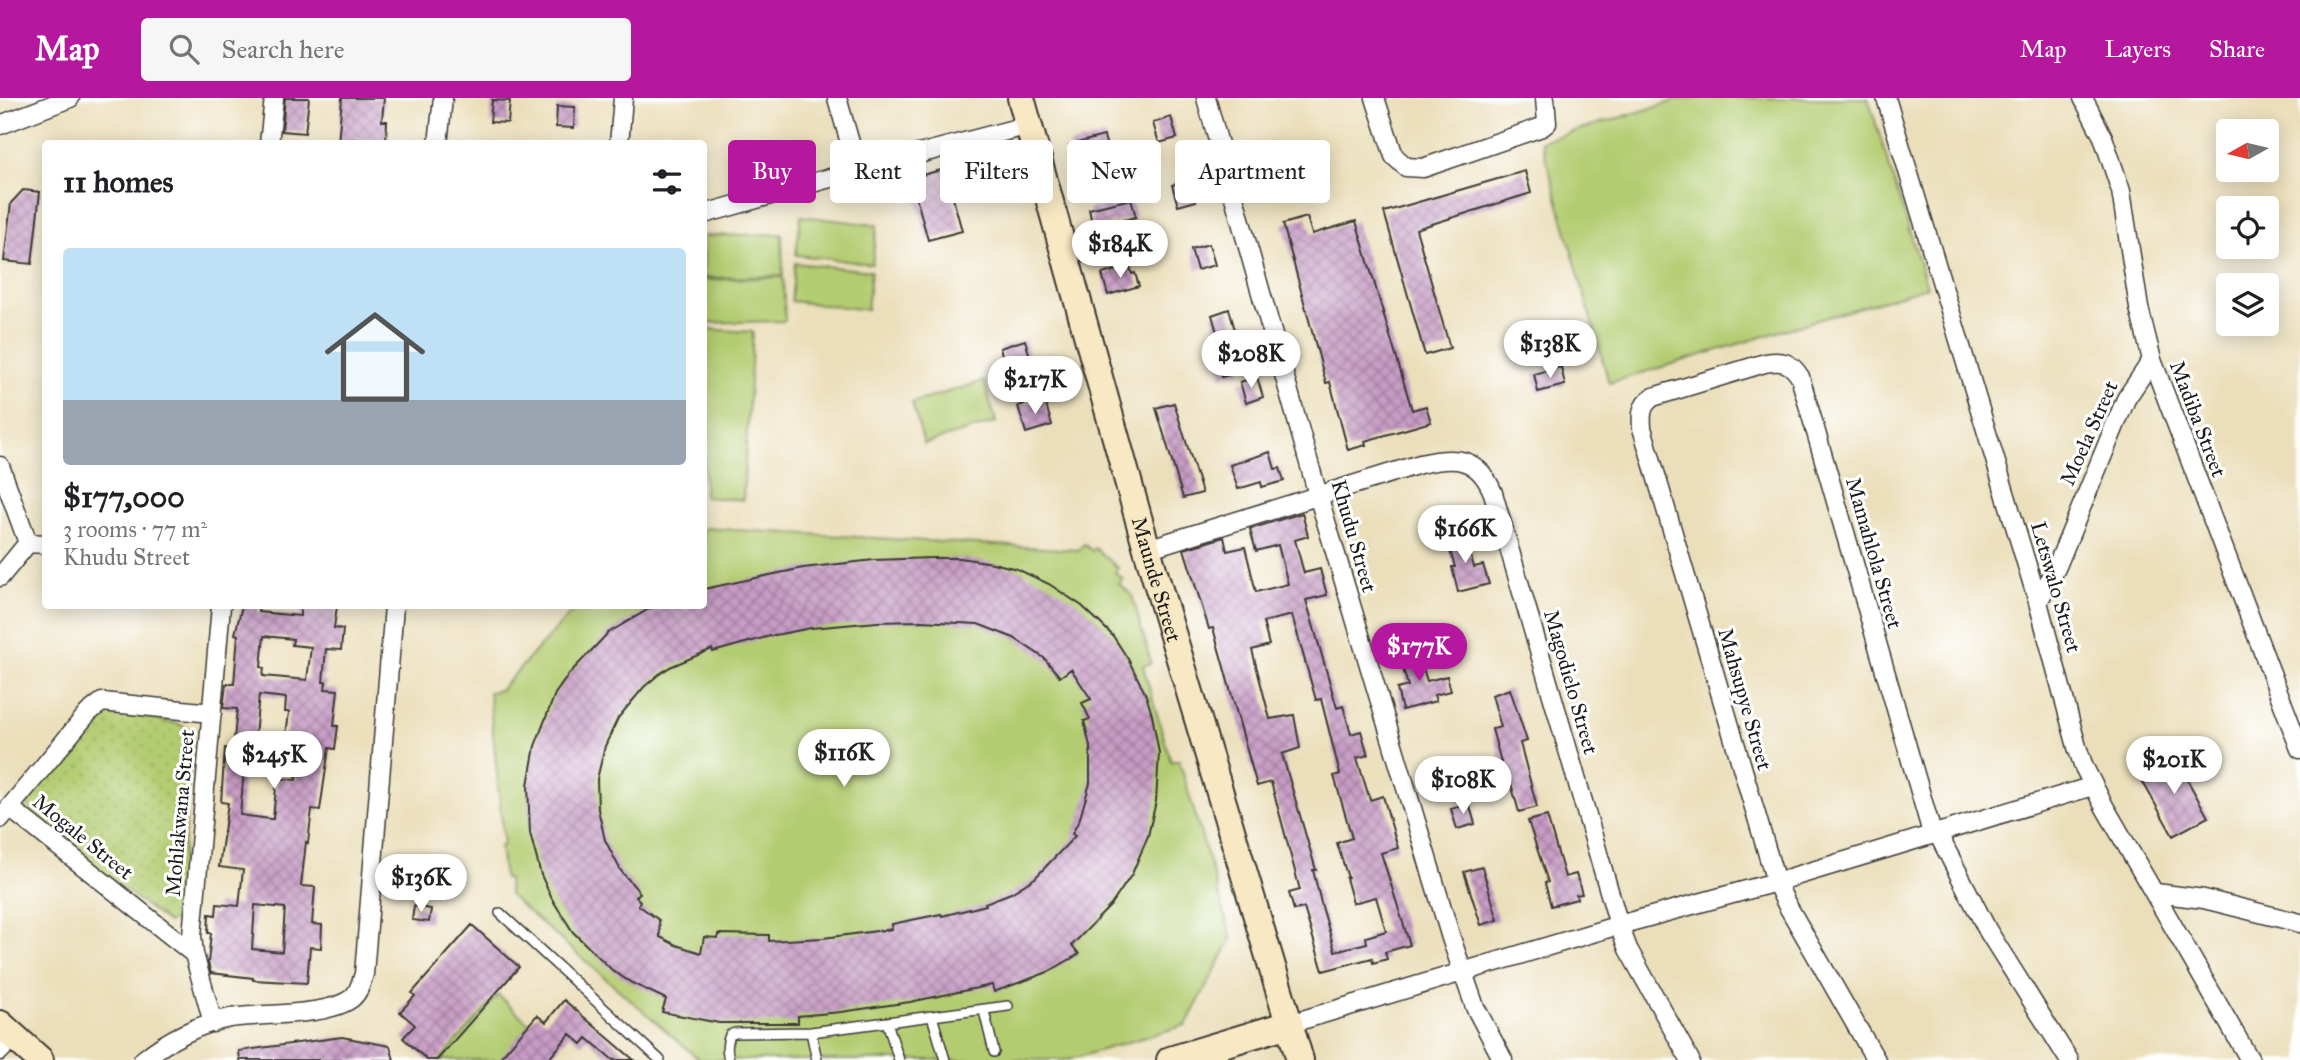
<!DOCTYPE html>
<html lang="en">
<head>
<meta charset="utf-8">
<style>
	:root { --surface:#fff; --page:#f6f6f6; --text:#202124; --muted:#757577; --accent:#b5179e }
	body { margin:0; font-family:"IM FELL Great Primer",serif; background:var(--page); color:var(--text); height:100vh; display:flex; flex-direction:column; font-size:26px; white-space:nowrap }
	* { box-sizing:border-box; margin:0 }
	p { font-size:23px; color:var(--muted) }
	.icon { flex:none; width:38px; height:38px; fill:none; stroke:currentColor; stroke-width:2; stroke-linecap:round; stroke-linejoin:round }
	.map { position:relative; flex:1; overflow:hidden }
	.panel { position:absolute; left:42px; top:42px; width:665px; height:469px; display:flex; flex-direction:column; background:var(--surface); border-radius:7px; box-shadow:0 4px 18px #0003 }
	.panel>* { flex:none }
	.banner { position:absolute; left:728px; top:42px; width:665px; height:63px; display:flex; gap:14px }
	.needle { width:46px; rotate:262deg }
	.controls { position:absolute; left:2216px; top:21px; display:grid; gap:14px }
	.controls a { display:grid; place-items:center; width:63px; height:63px; border-radius:7px; background:var(--surface); box-shadow:0 4px 18px #0003; font-size:35px }
	.price { position:absolute; translate:-50% -60px; padding:0 16px; border-radius:24px; background:#fff; color:#222; font-size:23px; line-height:46px; filter:drop-shadow(0 2px 4px #0008) }
	.price::after { content:''; position:absolute; left:50%; top:42px; width:21px; height:16px; margin-left:-10px; background:inherit; clip-path:polygon(0 0,100% 0,50% 100%) }
	.price.current { background:var(--accent); color:#fff }
	ul { padding:0; list-style:none }
	li { display:grid; align-content:center; gap:14px; height:371px; padding:0 21px }
	li span { display:grid; place-items:center; height:217px; border-radius:7px; color:#555 }
	li>.icon { margin-inline-start:auto }
	span .icon { width:126px; height:126px; fill:#fffc; stroke-width:1 }
	li b { font-size:30px }
	h2 { display:flex; justify-content:space-between; align-items:center; height:84px; padding:0 21px; font-size:30px }
	.pill { padding:0 24px; border-radius:7px; background:var(--surface); box-shadow:0 4px 18px #0003; font-size:24px; line-height:63px }
	.pill.current { background:var(--accent); color:#fff }
	header { display:flex; align-items:center; gap:42px; box-sizing:border-box; height:98px; padding:0 35px; background:var(--accent); color:#fff }
	header strong { font-size:33px }
	nav { display:flex; gap:38px; margin-inline-start:auto; font-size:24px }
	.search { width:490px; height:63px; background:var(--page); display:flex; align-items:center; gap:18px; box-sizing:border-box; padding:0 24px; border-radius:7px; color:var(--muted); font-size:26px }
	.map>svg:first-child { display:block }
	.green { fill:url(#green-dots); stroke:#687446; stroke-width:2 }
	.pitch { fill:#b4cc71; stroke:#687446; stroke-width:2 }
	.building { fill:url(#building-cross-hatch); fill-rule:evenodd }
	.lines { fill:none; stroke-linecap:round; stroke-linejoin:round }
	.lane-casing { stroke:#3b3934; stroke-width:12 }
	.street-casing { stroke:#3b3934; stroke-width:21 }
	.secondary-casing { stroke:#3b3934; stroke-width:30 }
	.lane { stroke:#fff; stroke-width:9 }
	.street { stroke:#fff; stroke-width:18 }
	.secondary { stroke:#f8e8c3; stroke-width:26 }
	.labels { text-anchor:middle; dominant-baseline:central; stroke-width:6; stroke-linejoin:round; paint-order:stroke }
	.street-label { font-size:21px; fill:#1c1c1c; stroke:#fff }
</style>
</head>
<body>
<header>
<strong>Map</strong>
<div class="search"><svg class="icon" aria-label="search" viewBox="0 0 24 24"><circle cx="10" cy="10" r="6"/><path d="M15 15l6 6"/></svg>Search here</div>
<nav><a>Map</a><a>Layers</a><a>Share</a></nav>
</header>
<div class="map">
<svg width="2300" height="962" viewBox="0 0 2300 962">
	<defs>
		<pattern id="green-dots" width="8" height="8" patternUnits="userSpaceOnUse" patternTransform="scale(1.75)"><rect width="8" height="8" fill="#b4cc71"/><path d="M2 2h.1M6 6h.1" fill="none" stroke="#9aaf61" stroke-width="1.8" stroke-linecap="round"/></pattern>
		<pattern id="building-cross-hatch" width="8" height="8" patternUnits="userSpaceOnUse" patternTransform="scale(1.75)"><rect width="8" height="8" fill="#c79cc5"/><path d="M0 0l8 8M0 8l8-8" fill="none" stroke="#a17e9f"/></pattern>
	</defs>
	<rect width="100%" height="100%" fill="#fff"/>
	<filter id="ink" filterUnits="userSpaceOnUse"><feTurbulence type="fractalNoise" baseFrequency=".0143" numOctaves="2"/><feDisplacementMap in="SourceGraphic" scale="14" xChannelSelector="R" yChannelSelector="G"/><feConvolveMatrix kernelMatrix="1 2 1 2 8 2 1 2 1" color-interpolation-filters="sRGB"/></filter>
	<filter id="wash" filterUnits="userSpaceOnUse"><feTurbulence type="fractalNoise" baseFrequency=".00686" numOctaves="4" result="noise"/><feDisplacementMap in="SourceGraphic" scale="28" xChannelSelector="R" yChannelSelector="G"/><feGaussianBlur stdDeviation="1.57" result="paint"/><feColorMatrix in="noise" values="0 0 0 0 0 0 0 0 0 0 0 0 0 0 0 0 0 1.4 0 .05"/><feComposite in="paint" operator="in"/></filter>
	<g filter="url(#wash)">
		<rect width="100%" height="100%" fill="#ebdfbb"/>
		<path class="green" d="M104,611L179,626L188,631L192,639L178,819L168,825L30,719L27,699Z"/>
		<path class="pitch" d="M1685,0H1868L1927,189L1609,285L1541,43Z
			M801,118L877,127L872,166L796,157Z
			M782,136L783,178L704,180V138Z
			M795,165L871,173L867,212L791,203Z
			M783,179L785,223L704,225V182Z
			M704,231L753,234L743,402L704,399Z
			M984,283L996,324L924,346L912,305Z
			M704,430L1078,452L1084,446L1092,453L1095,450L1118,470L1115,474L1123,481L1119,486L1132,497L1151,565L1143,568L1171,664L1179,662L1231,838V842L1186,927L1068,962H700L509,797L508,781H504L500,748L504,747L489,594L500,592L577,508H704Z
			M498,897L532,928L502,962H440Z"/>
		<g id="blocks">
			<path class="building" d="M285,0H309L305,35L282,33Z
				M342,0H384L382,23H387L386,44L353,41L352,46H338Z
				M492,2L510,3L508,25L490,24Z
				M557,8L575,9L574,30L556,29Z
				M1171,19L1177,40L1159,45L1153,25Z
				M1104,38L1108,53H1106L1108,60L1074,69L1069,47Z
				M945,71L962,133L928,142L911,80Z
				M1525,73L1531,95L1416,131L1450,250L1425,257L1384,114Z
				M1190,82L1196,103L1178,108L1172,87Z
				M23,92L40,94L32,166L4,163L11,105Z
				M1131,101L1136,119L1093,130L1089,111Z
				M1307,119L1312,136L1356,123L1412,312L1426,308L1431,324L1365,343L1366,347L1348,352L1330,284L1326,285L1283,126Z
				M1209,146L1215,167L1197,172L1191,151Z
				M1130,168L1132,176L1135,175L1139,188L1108,197L1102,176Z
				M1229,211L1235,232L1218,238L1212,217Z
				M1025,242L1033,269L1008,276L1000,250Z
				M1234,253L1241,273L1222,279L1217,258Z
				M1561,269L1565,287L1538,294L1534,276Z
				M1257,279L1263,299L1246,305L1240,284Z
				M1044,300L1052,327L1026,335L1018,308Z
				M1174,305L1202,395L1183,400L1156,310Z
				M1270,354L1275,371L1280,370L1284,383L1262,389L1261,384L1238,391L1230,367Z
				M1302,415L1308,438L1295,442L1304,475L1320,471L1327,497L1306,502L1337,610L1343,608L1351,636L1361,633L1368,657L1357,660L1370,702L1383,698L1398,750L1381,755L1410,847L1385,854L1387,861L1373,865L1372,860L1323,873L1304,810L1294,812L1289,795L1300,792L1271,684L1257,688L1213,530L1209,531L1184,451L1224,439L1227,453L1245,449L1256,494L1288,486L1278,447L1256,453L1250,431ZM1292,517L1316,602L1321,601L1340,676L1334,678L1352,740L1337,745L1348,780H1346L1353,805L1376,799L1386,833L1366,839L1367,845L1335,853L1321,805L1313,772H1316L1282,656L1300,650L1294,617L1270,621L1252,552L1269,547L1263,524Z
				M1464,435L1474,469L1483,467L1489,486L1458,494L1452,469H1455L1446,440Z
				M932,460H960L993,465L1017,471L1049,486L1082,508L1098,523L1113,538L1128,561L1146,597L1152,617L1159,655L1156,703L1148,738L1132,776L1111,807L1072,847L1079,856L1048,874L994,894L992,887L910,904L841,914L798,918V925H719L662,914L666,901L632,885L613,873L573,834L552,801L541,777L530,735L528,687L535,648L555,596L569,576L608,535L654,508H704V491L803,470L874,462ZM921,523L978,526L1014,540L1044,560L1060,579L1071,571L1091,601L1082,605L1090,621L1084,623L1090,648V685L1080,720L1072,736L1075,738L1035,780L1011,795L985,805L986,807L942,818L941,816L892,826V831L823,840L769,843V837L718,836V840L704,839L701,855L676,847L660,839L659,822L638,807L640,803L636,799L640,795L621,773L605,742L598,711L597,681L605,648L618,620L644,589L658,577L670,569L712,551L713,554L770,538L811,530L877,524Z
				M242,508H259L258,514L300,518V508H337L334,530L343,531L341,552L326,551L323,584H326L325,591L338,592L334,628H338L335,651L329,650L320,712L312,711L308,745L306,744L301,788L315,789L312,826L322,827L321,850L310,849L307,885L253,882V880L211,875L208,865L211,835H208L209,816L216,817L217,806L239,808L243,772L219,769L228,705L221,704L225,650L233,651L237,611L223,610L226,586H234L238,537L235,536ZM264,538L293,541L292,547L311,549L307,582L263,578L264,570L261,569ZM259,597L286,600L285,614H289L285,645L300,647L296,682L277,680L273,721H270L240,717L244,673L265,676L267,660L253,658ZM255,807L285,810L282,854L252,851Z
				M1417,551L1427,583L1447,578L1451,593L1434,597L1436,603L1402,612L1397,591L1408,588L1399,556Z
				M1510,591L1527,643L1520,645L1537,709L1519,714L1510,682L1498,686L1493,666L1501,664L1492,631L1501,629L1492,597Z
				M2174,658L2208,719L2173,738L2139,677Z
				M1469,705L1475,726L1457,731L1451,711Z
				M1547,718L1565,779L1576,776L1582,796L1576,797L1577,801L1551,808L1545,785L1548,784L1528,723Z
				M1482,769L1498,822L1481,827L1464,774Z
				M414,808L431,811L429,824L412,822Z
				M472,827L519,869L437,962H427L403,940L415,927L400,914L415,898L412,895Z
				M564,902L634,962H613L587,940L582,946L570,936L548,962H498L537,917L546,924Z
				M342,939L390,948L394,962H240L239,953Z"/>
		</g>
	</g>
	<g filter="url(#ink)">
		<use href="#blocks" fill-opacity="0" stroke="#3b3934" stroke-width="2"/>
		<g class="lines">
			<defs>
				<path id="lane" d="M500,815L660,962
					M984,913L994,954
					M932,918L945,962
					M887,924L899,962
					M811,934L817,962
					M729,962C727,953 726,946 730,937L735,935L811,934L1008,908"/>
				<path id="street" d="M837,0L858,72
					M1206,0L1318,397L1451,840L1475,909L1503,962
					M1375,0L1394,58L1406,69L1423,70L1542,29L1547,25L1545,0
					M1886,0L2038,504L2077,649L2084,669L2104,708L2250,962
					M2083,0L2103,39L2121,93L2139,210L2152,262L2300,651
					M0,27L70,0
					M269,46L274,0
					M438,46L443,0
					M619,46L623,0
					M704,116L858,72L1029,27
					M0,368L28,445
					M1147,451L1420,366C1455,358 1478,358 1493,395L1619,827L1628,851L1690,962
					M0,479L28,445L46,446
					M2038,504L2057,468L2126,301L2152,262
					M10,710L194,856
					M0,721L88,615L102,604L212,615
					M1937,734L1988,833L2069,962
					M2156,795L2204,801L2300,825
					M213,925L194,856L192,838L221,508
					M1289,926L1619,827L1776,784L2093,688
					M0,953L14,938
					M143,962C167,942 199,926 230,920C261,915 328,919 352,900C359,894 361,885 364,876L394,508
					M1876,962L1786,805L1776,784L1642,330C1641,316 1641,307 1653,299L1765,265C1782,262 1791,264 1800,279L1932,735"/>
				<g id="secondary">
					<path id="s1" d="M1021,0L1147,451L1300,962"/>
					<path d="M0,926L40,962"/>
					<path d="M1170,962L1289,926"/>
				</g>
			</defs>
			<use href="#lane" class="lane-casing"/>
			<use href="#street" class="street-casing"/>
			<use href="#secondary" class="secondary-casing"/>
			<use href="#lane" class="lane"/>
			<use href="#street" class="street"/>
			<use href="#secondary" class="secondary"/>
		</g>
	</g>
	<g class="labels">
		<g class="street-label">
			<text transform="translate(2198 321) rotate(69)">Madiba Street</text>
			<text transform="translate(2089 335) rotate(-66)">Moela Street</text>
			<text transform="translate(1354 438) rotate(74)">Khudu Street</text>
			<text transform="translate(1874 455) rotate(74)">Mamahlola Street</text>
			<text stroke="none"><textPath href="#s1" startOffset="500">Maunde Street</textPath></text>
			<text transform="translate(2056 489) rotate(74)">Letswalo Street</text>
			<text transform="translate(1571 584) rotate(74)">Magodielo Street</text>
			<text transform="translate(1745 601) rotate(74)">Mahsupye Street</text>
			<text transform="translate(180 715) rotate(-85)">Mohlakwana Street</text>
			<text transform="translate(83 739) rotate(39)">Mogale Street</text>
		</g>
	</g>
</svg>
<div class="controls">
<a><svg class="needle" viewBox="-14 -14 28 28"><path d="M0-13l5 13h-10z" fill="#e53935"/><path d="M0 13l5-13h-10z" fill="#757577"/></svg></a>
<a><svg class="icon" aria-label="locate" viewBox="0 0 24 24"><circle cx="12" cy="12" r="6"/><path d="M12 2v4M12 18v4M2 12h4M18 12h4"/></svg></a>
<a><svg class="icon" aria-label="layers" viewBox="0 0 24 24"><path d="M12 4l9 5-9 5-9-5zM3 14l9 5 9-5"/></svg></a>
</div>
<b class="price" style="left:1120px;top:182px">$184K</b>
<b class="price" style="left:1550px;top:282px">$138K</b>
<b class="price" style="left:1251px;top:292px">$208K</b>
<b class="price" style="left:1035px;top:318px">$217K</b>
<b class="price" style="left:1465px;top:467px">$166K</b>
<b class="price current" style="left:1419px;top:585px">$177K</b>
<b class="price" style="left:844px;top:691px">$116K</b>
<b class="price" style="left:274px;top:693px">$245K</b>
<b class="price" style="left:2174px;top:698px">$201K</b>
<b class="price" style="left:1463px;top:718px">$108K</b>
<b class="price" style="left:421px;top:816px">$136K</b>
<div class="banner">
<a class="pill current">Buy</a>
<a class="pill">Rent</a>
<a class="pill">Filters</a>
<a class="pill">New</a>
<a class="pill">Apartment</a>
</div>
<section class="panel">
<h2>11 homes<svg class="icon" aria-label="filters" viewBox="0 0 24 24"><path d="M4 7h16M4 17h16"/><circle cx="9" cy="7" r="2"/><circle cx="15" cy="17" r="2"/></svg></h2>
<ul>
<li><span style="background:linear-gradient(#bfe0f5 70%,#9aa5b1 0)"><svg class="icon" aria-label="home" viewBox="0 0 24 24"><path d="M3 11l9-7 9 7M6 9v11h12V9"/></svg></span><div><b>$177,000</b><p>3 rooms · 77 m²</p><p>Khudu Street</p></div></li>
</ul>
</section>
</div>
</body>
</html>
